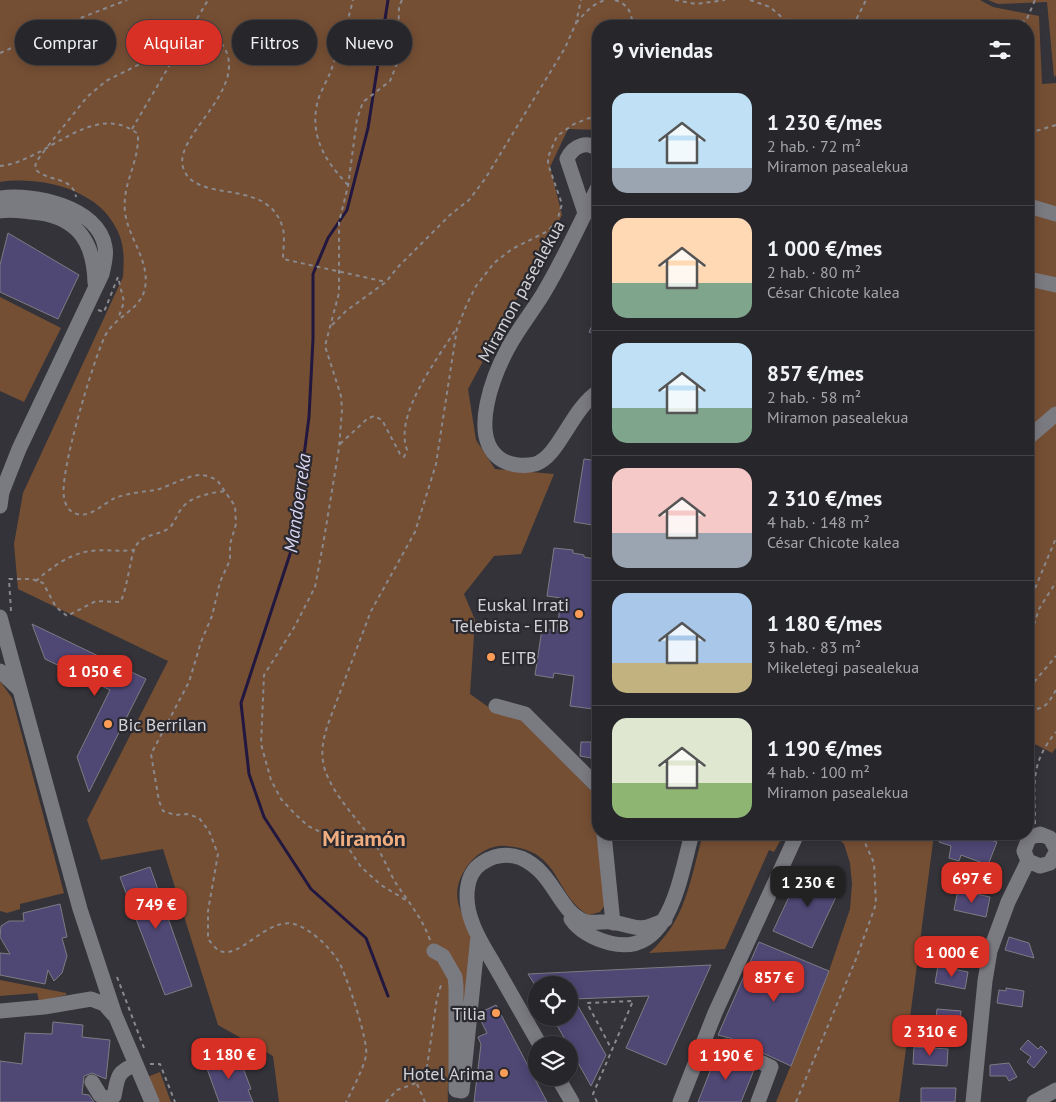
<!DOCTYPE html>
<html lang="es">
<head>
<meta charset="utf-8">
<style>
	:root { --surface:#26262b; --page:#323237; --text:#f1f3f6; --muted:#a4a5a9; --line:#424347; --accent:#d93025 }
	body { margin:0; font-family:"PT Sans",sans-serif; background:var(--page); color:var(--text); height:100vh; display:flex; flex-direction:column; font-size:19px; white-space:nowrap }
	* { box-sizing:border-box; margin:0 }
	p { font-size:16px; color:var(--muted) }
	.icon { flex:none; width:28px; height:28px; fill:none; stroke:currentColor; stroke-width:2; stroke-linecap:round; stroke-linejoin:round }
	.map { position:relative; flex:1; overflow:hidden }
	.drawer { position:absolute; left:592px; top:20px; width:442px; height:820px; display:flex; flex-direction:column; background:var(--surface); border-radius:20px; box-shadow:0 2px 12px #0003,0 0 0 1px var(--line) }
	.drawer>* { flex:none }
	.guide { position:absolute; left:15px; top:20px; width:475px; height:45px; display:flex; gap:10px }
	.tools { position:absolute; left:528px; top:976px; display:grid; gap:10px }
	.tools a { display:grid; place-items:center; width:50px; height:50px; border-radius:50%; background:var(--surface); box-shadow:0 2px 12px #0003,0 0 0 1px var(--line); font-size:25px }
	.price { position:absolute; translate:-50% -42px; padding:0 11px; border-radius:10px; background:var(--accent); color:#fff; font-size:16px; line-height:32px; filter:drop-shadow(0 1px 2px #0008) }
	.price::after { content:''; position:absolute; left:50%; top:30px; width:15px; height:11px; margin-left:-8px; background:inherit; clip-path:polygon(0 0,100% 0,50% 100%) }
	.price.selected { background:#222; color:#fff }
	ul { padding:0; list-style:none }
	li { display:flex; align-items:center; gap:15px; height:125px; padding:0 20px }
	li+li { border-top:1px solid var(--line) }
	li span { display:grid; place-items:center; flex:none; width:140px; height:100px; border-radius:15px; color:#555 }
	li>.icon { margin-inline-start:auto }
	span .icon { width:60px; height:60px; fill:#fffc; stroke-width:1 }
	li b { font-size:21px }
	h2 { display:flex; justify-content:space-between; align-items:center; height:60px; padding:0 20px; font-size:21px }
	.pill { padding:0 18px; border-radius:22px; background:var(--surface); box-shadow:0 2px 12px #0003,0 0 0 1px var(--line); font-size:18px; line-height:45px }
	.pill.selected { background:var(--accent); color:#fff }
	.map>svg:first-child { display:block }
	.green { fill:#754f34 }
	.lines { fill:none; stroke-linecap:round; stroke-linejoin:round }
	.stream { stroke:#21173f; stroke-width:3 }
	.building { fill:#4f4774; stroke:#7d7c84 }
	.path { stroke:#8a898e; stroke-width:2; stroke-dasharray:4 4; stroke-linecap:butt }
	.minor { stroke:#7a7a81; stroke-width:15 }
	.poi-dot { fill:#fd9c56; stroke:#29292f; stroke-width:2 }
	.labels { text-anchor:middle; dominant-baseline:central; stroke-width:4.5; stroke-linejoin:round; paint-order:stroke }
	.street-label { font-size:18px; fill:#d2d1d5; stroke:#29292f }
	.poi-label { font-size:18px; fill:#d2d1d5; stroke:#29292f; text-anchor:end }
	.water-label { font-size:19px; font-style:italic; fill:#d9d5f3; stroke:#29292f }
	.district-label { font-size:22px; font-weight:bold; fill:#f0ad7f; stroke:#29292f }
</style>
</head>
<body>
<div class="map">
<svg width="1056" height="1102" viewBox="0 0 1056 1102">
	<rect width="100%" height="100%" fill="#333339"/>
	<path class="green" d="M0,0H980L993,7L1039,16L1042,84L1056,83V748L1052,753L1029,741V26H599V130L568,129L550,167L562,215L468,389L476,440L495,469L554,474L521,554L494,556L464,594L475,620L470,694L497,713L523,720L594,794L605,905L600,912L589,915C553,895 562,849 506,846C483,844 463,865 458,886C453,910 473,926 473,944C473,954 468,1012 465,1019C462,1025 456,1029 454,1034C450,1041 447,1092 448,1102H279L273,1056L218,1025L163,849L101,860L87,820L168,661L18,589L14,544L23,493L123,277C124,260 125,244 116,228C97,189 40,176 0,182Z
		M988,0H1056V75L1054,77L1047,2L998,4Z
		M0,297L61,328L24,402L0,391Z
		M0,681L12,698L64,893L20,904V909L7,913L0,911Z
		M703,834H784L774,852L769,850L725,949L649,953C686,921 690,880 703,834Z
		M833,834H934L899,1102H776L829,971L850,909L852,884L850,863L844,844Z
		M0,980L66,993V995L39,1001L37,993L0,996Z
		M160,1072L171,1102H159L147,1077Z"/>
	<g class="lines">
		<path class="stream" d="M388,996L366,938L311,889L264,817L249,774L241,703L292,548L309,417L313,339V274L328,238L347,210L368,128L388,0"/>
	</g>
	<path class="building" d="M8,233L79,275L58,319L0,292V265Z
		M599,310V336L589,332Z
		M584,459L599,461V526L574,522Z
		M554,548L573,550V553L584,555V557L595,559L594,562H599V689H596L593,709L570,706L574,676L554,673L553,678L535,675L542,629L557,631L561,598L547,596Z
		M32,624L146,679L89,792L77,757L110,690L45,659Z
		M581,742H591V758L580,756Z
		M942,834H972L997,842L988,865L961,855L959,861L949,858L951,846L939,842Z
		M150,867L192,986L165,995L120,877Z
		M803,867L842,884L812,948L773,931Z
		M958,890L990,897L986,917L954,910Z
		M60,904L67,937L62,938L67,956L62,973L54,981L48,970L45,984L0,975V953L10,954L0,937L1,926L9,921H24L23,913Z
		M1009,937L1029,943L1034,958L1005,950Z
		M759,942L829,971L791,1066L730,1038L718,1035Z
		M711,965L666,1065L626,1048L649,996L574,999L606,1055L591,1086L553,1018H569V985H535L528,974Z
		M938,966L968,972L965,989L935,983Z
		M1006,988L1024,991L1022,1007L997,1003L999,990L1006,991Z
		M496,1005L547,1102H474L481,1044L478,1037L487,1033L479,1017V1013Z
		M937,1009L961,1011L959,1031L935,1028Z
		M53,1022L83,1025L82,1037L110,1040L106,1079L92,1073L84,1076L82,1094L89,1095L94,1102H0V1061L22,1064L25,1033L52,1034Z
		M1028,1040L1038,1049L1041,1046L1047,1052L1034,1068L1027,1062L1031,1057L1020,1049Z
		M914,1047L948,1049L947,1066L913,1064Z
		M718,1051L754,1070L741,1102H698Z
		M231,1053L237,1067L242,1065L251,1089L248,1090L253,1102H219L205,1063Z
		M1009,1063L1017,1077L1009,1081L1006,1076H990V1065Z
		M921,1088H956L955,1102H921Z"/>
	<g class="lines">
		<path class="path" d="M402,0L399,6L398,61L390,81L363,102L357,119L348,186L339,222V293L325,346L341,396L342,410L339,448L324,539L315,587L295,626L264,675L261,744L271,780L281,799L295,814L308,826L335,839L349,849L361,867L381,885L409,902
			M615,0C629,5 631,12 633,26
			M675,0L696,4L725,0
			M750,0L770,7L792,26
			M576,23C585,13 593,3 606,0
			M768,26H775
			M853,26L866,0
			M997,26L1026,21L1035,0
			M0,53L83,17L127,0
			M132,129L208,0
			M1029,133L1056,125
			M48,146L87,97L106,81L182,43L203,35L217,38C260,83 173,133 183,167C194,206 269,175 283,229C285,238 283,250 283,259L386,282
			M45,150L36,162L35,169C47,182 73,176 76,197
			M0,166C46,162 93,99 138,134C139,165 122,182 125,212C128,238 150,260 145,288C141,310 115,316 105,336C93,361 59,474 64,497C65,505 69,512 77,514C90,518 104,503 115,498C128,493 142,492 156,490C170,486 184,477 199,475C205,475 211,477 217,480L235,506L236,524L230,544V560L220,582L212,616L201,642L189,682L151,754L159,801L163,811L175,815L187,814L199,818L209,831L218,854L208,911V939C211,942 214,947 218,950C240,963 269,911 300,926C316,934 330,948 339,962C347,977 369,1042 366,1056C362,1072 353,1088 346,1102
			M348,185C326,162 310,138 317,104C319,94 326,83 330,73C339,49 347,25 353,0
			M98,310L104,312L118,277L124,302L118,319
			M332,325L346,311L386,282L397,268L450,215L469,200L485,179L565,48L576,23L581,0
			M340,444L367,419L374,416L382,420L400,454L404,457L407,450C394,414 437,360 456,329
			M36,581C50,568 71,553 91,551C105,549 119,552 134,550
			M1029,603L1056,538
			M11,611L9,579H32L43,583L56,607L67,616L96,601L120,602C126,594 130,561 134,550C140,534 155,536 166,530C175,525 176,515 182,508C191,496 211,493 225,491
			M1029,640L1039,609L1056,582
			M1029,688L1056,656
			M1029,708C1044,712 1049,702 1056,690
			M1035,824C1035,784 1029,765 1056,732
			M430,940C422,918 410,904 397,885C387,869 381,850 369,835C354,816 326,786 323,761C321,749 324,736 328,724L371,611L415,532L436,464L457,328L467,304L476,286L494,263L512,249L548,231L557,221L562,204L548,164V157L557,136L574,124L589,118L599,121
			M117,977L144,1048
			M150,1064H160L175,1102
			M417,1084L425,1102
			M386,1102L397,1090L416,1083L426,1074L437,998L442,982
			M597,1102L593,1094L633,1001L587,1003L612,1050
			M796,1102L856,959L876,904L874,863L861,834"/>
		<path class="minor" d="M599,185C581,221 564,259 543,294C532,312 518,329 508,348C494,374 469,435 499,458C508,465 523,467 535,464C559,457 571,409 599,391
			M0,198C33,193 99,207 105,247C107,255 104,265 102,274L19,449L2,492L0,506
			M1029,206L1056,214
			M0,211C10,209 21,211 31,212C76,215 94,240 95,283
			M585,213L567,159C573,146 588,139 599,151
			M1029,279L1056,285
			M1029,437L1056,414
			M0,617L80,909L115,1015L152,1102
			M0,671L19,689
			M496,706L525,714L599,788
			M604,834L613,923
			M1056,849L1050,838L1040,834L1029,838L1024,851L1028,861L1040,866L1050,863L1056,852
			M571,919C580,932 595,939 610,943C671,958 680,875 692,834
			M434,951L443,956L455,977L456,987V1090L462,1091L478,936
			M0,1011L44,1007L91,999L104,1004L114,1015
			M540,1045C525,1019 510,992 495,966C487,952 477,937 472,922C465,904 463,875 482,863C494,855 507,853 521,858C554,872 558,911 584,921C593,924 602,921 611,922C640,926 634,934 665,920
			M726,1046L771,1067L758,1102
			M558,1078L572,1102
			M92,1082L100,1095L107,1099L114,1096C118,1078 116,1072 135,1065
			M680,1102L715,1013L797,834
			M973,1102L985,981L990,951L1008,902L1028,861
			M1034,1102L1056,1090"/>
	</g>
	<g class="poi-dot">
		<circle cx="579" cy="614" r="5"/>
		<circle cx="491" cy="657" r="5"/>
		<circle cx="108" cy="724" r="5"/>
		<circle cx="496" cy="1013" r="5"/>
		<circle cx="504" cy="1073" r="5"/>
	</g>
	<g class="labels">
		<g class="street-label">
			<text transform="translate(521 291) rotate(-61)">Miramon pasealekua</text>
		</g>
		<g class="poi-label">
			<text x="569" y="604">Euskal Irrati<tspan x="569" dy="21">Telebista - EITB</tspan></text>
			<text x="501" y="657" text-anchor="start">EITB</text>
			<text x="118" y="724" text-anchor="start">Bic Berrilan</text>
			<text x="486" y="1013">Tilia</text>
			<text x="494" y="1073">Hotel Arima</text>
		</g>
		<g class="water-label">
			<text transform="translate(297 503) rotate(-82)">Mandoerreka</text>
		</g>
		<g class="district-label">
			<text x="364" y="838">Miramón</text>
		</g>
	</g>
</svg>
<div class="tools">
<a><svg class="icon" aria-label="locate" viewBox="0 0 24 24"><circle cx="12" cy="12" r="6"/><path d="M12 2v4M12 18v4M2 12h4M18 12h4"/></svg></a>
<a><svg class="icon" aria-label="layers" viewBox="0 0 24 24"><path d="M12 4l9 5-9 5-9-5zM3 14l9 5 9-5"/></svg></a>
</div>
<b class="price" style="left:95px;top:697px">1 050 €</b>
<b class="price" style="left:972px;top:904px">697 €</b>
<b class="price selected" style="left:808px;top:908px">1 230 €</b>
<b class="price" style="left:156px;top:930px">749 €</b>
<b class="price" style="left:952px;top:978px">1 000 €</b>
<b class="price" style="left:774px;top:1003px">857 €</b>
<b class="price" style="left:930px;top:1057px">2 310 €</b>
<b class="price" style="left:229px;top:1080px">1 180 €</b>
<b class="price" style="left:726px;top:1081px">1 190 €</b>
<div class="guide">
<a class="pill">Comprar</a>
<a class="pill selected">Alquilar</a>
<a class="pill">Filtros</a>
<a class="pill">Nuevo</a>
</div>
<section class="drawer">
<h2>9 viviendas<svg class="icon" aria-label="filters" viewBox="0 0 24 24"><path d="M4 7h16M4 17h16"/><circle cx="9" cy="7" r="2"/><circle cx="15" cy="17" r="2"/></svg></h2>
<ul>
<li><span style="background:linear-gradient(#bfe0f5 75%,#9aa5b1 0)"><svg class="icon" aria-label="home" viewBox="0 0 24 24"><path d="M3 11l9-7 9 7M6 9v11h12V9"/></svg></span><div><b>1 230 €/mes</b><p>2 hab. · 72 m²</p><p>Miramon pasealekua</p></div></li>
<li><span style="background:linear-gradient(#ffd9b3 65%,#7fa58c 0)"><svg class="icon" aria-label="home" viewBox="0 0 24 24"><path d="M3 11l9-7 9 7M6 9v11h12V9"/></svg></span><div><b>1 000 €/mes</b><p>2 hab. · 80 m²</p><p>César Chicote kalea</p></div></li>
<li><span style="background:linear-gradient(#bfe0f5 65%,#7fa58c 0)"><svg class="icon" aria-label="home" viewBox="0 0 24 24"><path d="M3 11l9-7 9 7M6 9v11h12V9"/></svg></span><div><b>857 €/mes</b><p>2 hab. · 58 m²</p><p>Miramon pasealekua</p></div></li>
<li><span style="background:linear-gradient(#f6c9c9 65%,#9aa5b1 0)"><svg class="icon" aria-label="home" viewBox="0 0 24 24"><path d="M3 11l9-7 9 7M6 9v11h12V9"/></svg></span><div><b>2 310 €/mes</b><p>4 hab. · 148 m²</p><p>César Chicote kalea</p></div></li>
<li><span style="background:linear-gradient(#a9c7e8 70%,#c2b280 0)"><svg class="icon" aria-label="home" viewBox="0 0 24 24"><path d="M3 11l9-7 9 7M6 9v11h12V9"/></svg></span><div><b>1 180 €/mes</b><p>3 hab. · 83 m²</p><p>Mikeletegi pasealekua</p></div></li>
<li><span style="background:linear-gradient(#dfe7d0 65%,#8fb573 0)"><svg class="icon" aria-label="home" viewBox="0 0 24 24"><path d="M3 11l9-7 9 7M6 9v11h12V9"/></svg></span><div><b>1 190 €/mes</b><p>4 hab. · 100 m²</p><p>Miramon pasealekua</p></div></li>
</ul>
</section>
</div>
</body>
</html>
